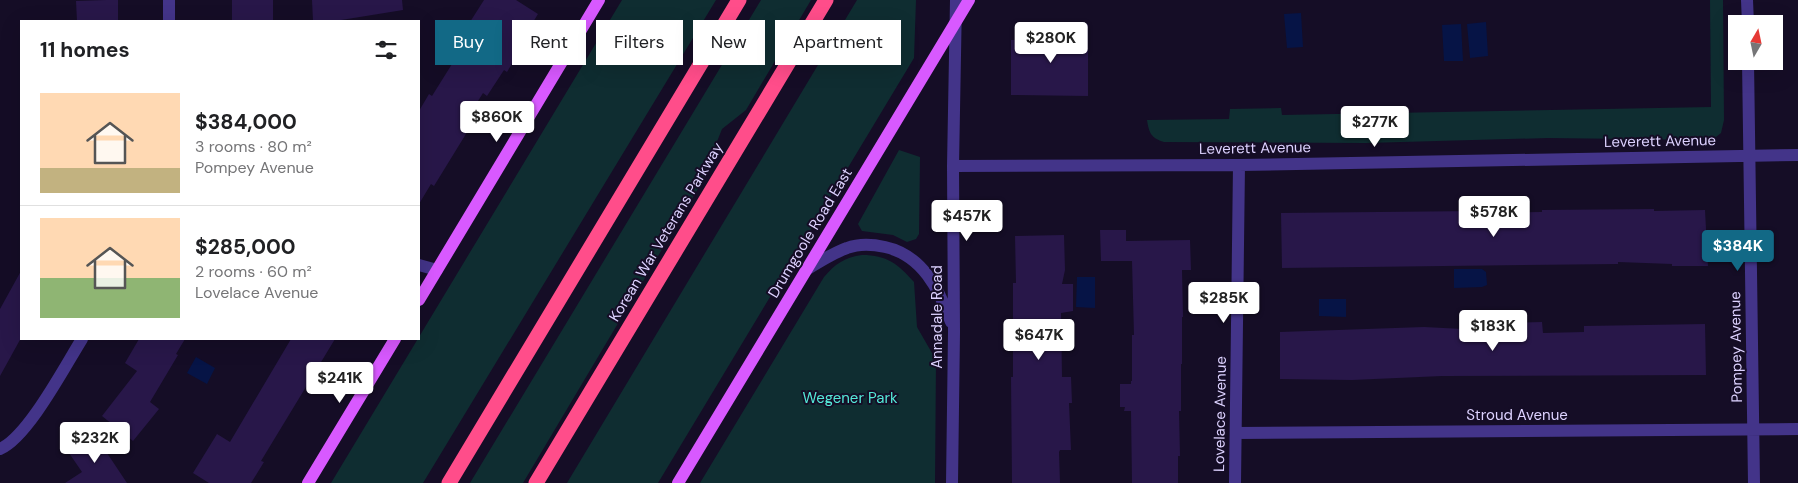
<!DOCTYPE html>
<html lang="en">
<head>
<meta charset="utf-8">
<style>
	:root { --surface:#fff; --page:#f2f2f2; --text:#202124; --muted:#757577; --line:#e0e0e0; --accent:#126986 }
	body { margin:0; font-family:"DM Sans",sans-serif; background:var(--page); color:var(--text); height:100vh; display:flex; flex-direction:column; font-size:19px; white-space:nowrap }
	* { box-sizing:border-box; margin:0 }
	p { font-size:16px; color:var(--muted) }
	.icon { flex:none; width:28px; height:28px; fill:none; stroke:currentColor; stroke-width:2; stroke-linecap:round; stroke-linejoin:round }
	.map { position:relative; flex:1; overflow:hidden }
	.details { position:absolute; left:20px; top:20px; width:400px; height:320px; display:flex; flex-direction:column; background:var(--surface); border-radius:0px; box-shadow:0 5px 20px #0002 }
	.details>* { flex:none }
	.hud { position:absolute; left:435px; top:20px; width:475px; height:45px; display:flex; gap:10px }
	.needle { width:32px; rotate:9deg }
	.buttons { position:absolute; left:1728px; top:15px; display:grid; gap:10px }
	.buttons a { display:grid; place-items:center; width:55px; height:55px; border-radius:0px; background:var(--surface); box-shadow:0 5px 20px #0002; font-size:25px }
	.price { position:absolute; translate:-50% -42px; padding:0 11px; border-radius:5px; background:#fff; color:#222; font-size:16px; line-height:32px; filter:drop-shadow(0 1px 2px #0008) }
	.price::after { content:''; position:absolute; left:50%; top:30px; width:15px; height:11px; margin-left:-8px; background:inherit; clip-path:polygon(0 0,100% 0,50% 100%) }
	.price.selected { background:var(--accent); color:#fff }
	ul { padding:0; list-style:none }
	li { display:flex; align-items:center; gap:15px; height:125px; padding:0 20px }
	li+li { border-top:1px solid var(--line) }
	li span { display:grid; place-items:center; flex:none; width:140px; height:100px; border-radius:0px; color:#555 }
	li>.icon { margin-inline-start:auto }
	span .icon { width:60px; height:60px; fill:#fffc; stroke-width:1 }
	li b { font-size:21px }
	h2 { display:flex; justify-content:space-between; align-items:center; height:60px; padding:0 20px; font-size:21px }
	.pill { padding:0 18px; border-radius:0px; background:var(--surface); box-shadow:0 5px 20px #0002; font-size:18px; line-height:45px }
	.pill.selected { background:var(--accent); color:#fff }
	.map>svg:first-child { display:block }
	.green { fill:#0f2d31 }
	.water { fill:#061446 }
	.building { fill:#281749 }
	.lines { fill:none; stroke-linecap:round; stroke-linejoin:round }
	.minor { stroke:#433489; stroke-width:12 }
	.major { stroke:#d859ff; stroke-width:12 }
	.highway { stroke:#ff4d8a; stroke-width:15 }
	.labels { text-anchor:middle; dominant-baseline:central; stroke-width:4; stroke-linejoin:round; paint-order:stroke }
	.street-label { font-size:15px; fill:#ddd2ff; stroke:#150d26 }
	.park-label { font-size:15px; fill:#54e9d8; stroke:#150d26 }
</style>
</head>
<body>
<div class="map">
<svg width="1798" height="483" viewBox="0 0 1798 483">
	<rect width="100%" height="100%" fill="#150d26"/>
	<path class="green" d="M622,0H716L423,483H331Z
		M761,0H811L746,110L722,129L716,144L708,172L523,483H470Z
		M857,0H916L914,58L658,483H567Z
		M1710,0H1723L1724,120L1721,133L1712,140L1548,138L1366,143L1164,142C1151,138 1149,133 1147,120L1229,119L1230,109L1281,108L1282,115L1711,107Z
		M899,150L920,157L919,234L916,239L907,242L893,235L862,231L858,224Z
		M862,255C887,255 898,264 914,282L917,327L936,360L935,483H700L824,277C835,264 845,257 862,255Z"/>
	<path class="water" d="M1301,13L1303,47L1287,48L1284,14Z
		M1486,22L1488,56L1470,58L1467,24Z
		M1461,24L1463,61H1444L1442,25Z
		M1454,269H1482L1486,272L1487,285L1482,287L1454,288Z
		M1077,277H1095V308L1076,307Z
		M1319,299H1346V317L1319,316Z
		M196,357L215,368L207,384L187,373Z"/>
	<path class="building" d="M106,0H118V21H77L76,1Z
		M232,0H273V21H232Z
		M312,0H402L403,10L335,21H313Z
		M484,0H516L538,14L516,50L519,52L507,72L504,70L487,96L483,93L463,125L469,129L434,186L431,184L419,204V111L429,94L432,96L462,48L456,44Z
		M1070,24H1088V96L1011,95V40H1030V34L1069,35Z
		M1654,209V211L1705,210L1708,266H1672V264L1618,262V264L1282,268L1281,213L1477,211V212L1484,213L1542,212V210Z
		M1100,230H1126V241L1190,240L1191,270H1182L1183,317H1182V364H1181V411H1179L1180,456H1178V483H1132L1131,411H1124L1125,407H1120V384H1131V381H1132V335H1134L1132,261H1101Z
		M1064,235L1065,270L1062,284H1073V311L1061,313L1062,377H1071L1072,403H1069L1071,450H1060L1059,452L1060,483H1012L1011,377H1013V283H1016L1015,236Z
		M21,271V338L0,376V309Z
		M1542,322L1543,333L1584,332V326L1705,324L1706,375L1442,376L1352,380L1280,379V332L1424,327L1463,329V325H1503V323Z
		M139,339H185L176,354L178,355L150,402L159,409L133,441L102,416L137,371L125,363Z
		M291,339H335L261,461L264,462L251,483H209L193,473L217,434L230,442Z
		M95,435L127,483H65L82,472L69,453Z"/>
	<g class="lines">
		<path class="minor" d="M169,0V21
			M1747,0L1748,24
			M1748,61L1754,483
			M953,166L1239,165L1798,155
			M419,265L437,270
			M806,270C819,262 833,253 847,248C860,243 872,244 885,247C922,255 939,289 951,322
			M1236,433L1798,429
			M0,449C28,437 65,366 82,339
			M952,483L954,332L953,166L956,0
			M1235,483L1239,165"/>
		<path class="major" d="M419,300L599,0
			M308,483L395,339
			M678,483L969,0"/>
		<path class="highway" d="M449,483L739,0
			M536,483L826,0"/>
	</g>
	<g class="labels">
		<g class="street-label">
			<text transform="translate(1660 141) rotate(-1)">Leverett Avenue</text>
			<text transform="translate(1255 148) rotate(-1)">Leverett Avenue</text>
			<text transform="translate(666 232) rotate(-59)">Korean War Veterans Parkway</text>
			<text transform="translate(810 233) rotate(-59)">Drumgoole Road East</text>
			<text transform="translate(937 317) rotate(-90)">Annadale Road</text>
			<text transform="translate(1736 347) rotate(-91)">Pompey Avenue</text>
			<text transform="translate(1220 414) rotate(-89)">Lovelace Avenue</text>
			<text x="1517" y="415">Stroud Avenue</text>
		</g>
		<g class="park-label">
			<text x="850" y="398">Wegener Park</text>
		</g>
	</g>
</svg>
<div class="buttons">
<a><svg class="needle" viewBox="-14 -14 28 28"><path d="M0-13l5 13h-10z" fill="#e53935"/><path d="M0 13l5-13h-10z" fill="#757577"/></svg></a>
</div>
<b class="price" style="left:1051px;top:64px">$280K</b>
<b class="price" style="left:497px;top:143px">$860K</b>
<b class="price" style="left:1375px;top:148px">$277K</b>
<b class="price" style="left:1494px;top:238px">$578K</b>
<b class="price" style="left:967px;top:242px">$457K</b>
<b class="price selected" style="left:1738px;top:272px">$384K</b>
<b class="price" style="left:1224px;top:324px">$285K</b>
<b class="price" style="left:1493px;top:352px">$183K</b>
<b class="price" style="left:1039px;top:361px">$647K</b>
<b class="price" style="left:340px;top:404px">$241K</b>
<b class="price" style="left:95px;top:464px">$232K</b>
<div class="hud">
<a class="pill selected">Buy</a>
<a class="pill">Rent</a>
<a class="pill">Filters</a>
<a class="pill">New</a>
<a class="pill">Apartment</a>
</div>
<section class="details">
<h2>11 homes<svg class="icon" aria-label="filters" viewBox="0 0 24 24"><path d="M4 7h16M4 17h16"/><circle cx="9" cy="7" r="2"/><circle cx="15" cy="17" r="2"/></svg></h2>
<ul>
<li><span style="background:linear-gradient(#ffd9b3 75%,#c2b280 0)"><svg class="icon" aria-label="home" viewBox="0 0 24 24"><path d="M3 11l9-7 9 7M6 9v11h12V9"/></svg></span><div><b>$384,000</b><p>3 rooms · 80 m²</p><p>Pompey Avenue</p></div></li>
<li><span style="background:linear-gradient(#ffd9b3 60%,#8fb573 0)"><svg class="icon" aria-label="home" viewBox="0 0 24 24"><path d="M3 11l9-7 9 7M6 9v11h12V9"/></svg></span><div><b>$285,000</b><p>2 rooms · 60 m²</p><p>Lovelace Avenue</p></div></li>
</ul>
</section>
</div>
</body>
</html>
